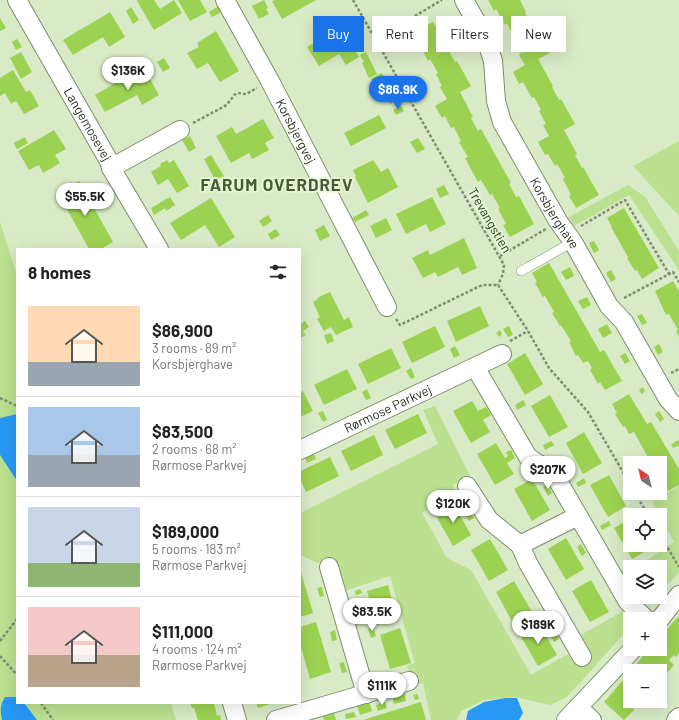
<!DOCTYPE html>
<html lang="en">
<head>
<meta charset="utf-8">
<style>
	:root { --surface:#fff; --page:#f6f6f6; --text:#222; --muted:#767676; --line:#e0e0e0; --accent:#1a73e8 }
	body { margin:0; font-family:Barlow,sans-serif; background:var(--page); color:var(--text); height:100vh; display:flex; flex-direction:column; font-size:15px; white-space:nowrap }
	* { box-sizing:border-box; margin:0 }
	p { font-size:13px; color:var(--muted) }
	.icon { flex:none; width:22px; height:22px; fill:none; stroke:currentColor; stroke-width:2; stroke-linecap:round; stroke-linejoin:round }
	.map { position:relative; flex:1; overflow:hidden }
	.sheet { position:absolute; left:16px; top:248px; width:285px; height:456px; display:flex; flex-direction:column; background:var(--surface); border-radius:0px; box-shadow:0 4px 16px #0002 }
	.sheet>* { flex:none }
	.hud { position:absolute; left:313px; top:16px; width:306px; height:36px; display:flex; gap:8px }
	.needle { width:26px; rotate:325deg }
	.controls { position:absolute; left:623px; top:456px; display:grid; gap:8px }
	.controls a { display:grid; place-items:center; width:44px; height:44px; border-radius:0px; background:var(--surface); box-shadow:0 4px 16px #0002; font-size:20px }
	.price { position:absolute; translate:-50% -34px; padding:0 9px; border-radius:14px; background:#fff; color:#222; font-size:13px; line-height:26px; filter:drop-shadow(0 1px 2px #0008) }
	.price::after { content:''; position:absolute; left:50%; top:24px; width:12px; height:9px; margin-left:-6px; background:inherit; clip-path:polygon(0 0,100% 0,50% 100%) }
	.price.active { background:var(--accent); color:#fff }
	ul { padding:0; list-style:none }
	li { display:flex; align-items:center; gap:12px; height:100px; padding:0 12px }
	li+li { border-top:1px solid var(--line) }
	li span { display:grid; place-items:center; flex:none; width:112px; height:80px; border-radius:0px; color:#555 }
	li>.icon { margin-inline-start:auto }
	span .icon { width:48px; height:48px; fill:#fffc; stroke-width:1 }
	li b { font-size:17px }
	h2 { display:flex; justify-content:space-between; align-items:center; height:48px; padding:0 12px; font-size:17px }
	.pill { padding:0 14px; border-radius:0px; background:var(--surface); box-shadow:0 4px 16px #0002; font-size:14px; line-height:36px }
	.pill.active { background:var(--accent); color:#fff }
	.map>svg:first-child { display:block }
	.green { fill:#bae090 }
	.water { fill:#2898f5 }
	.building { fill:#9cd252 }
	.lines { fill:none; stroke-linecap:round; stroke-linejoin:round }
	.service-casing { stroke:#7c8c6b; stroke-width:10 }
	.minor-casing { stroke:#7c8c6b; stroke-width:20 }
	.path { stroke:#818d74; stroke-width:2.5; stroke-dasharray:3 2; stroke-linecap:butt }
	.service { stroke:#fff; stroke-width:9 }
	.minor { stroke:#fff; stroke-width:18 }
	.labels { text-anchor:middle; dominant-baseline:central; stroke-width:3.5; stroke-linejoin:round; paint-order:stroke }
	.street-label { font-size:13px; fill:#293022; stroke:#e5f8d3 }
	.district-label { font-size:17px; font-weight:bold; letter-spacing:1px; fill:#495839; stroke:#e5f8d3 }
</style>
</head>
<body>
<div class="map">
<svg width="679" height="720" viewBox="0 0 679 720">
	<rect width="100%" height="100%" fill="#d8eac6"/>
	<path class="green" d="M679,141V216L633,166Z
		M628,185L645,197L679,251V270L629,195L574,226L569,217Z
		M0,222L17,275V414L0,418Z
		M435,406L470,476L453,485L456,492L422,513L447,558L471,570L531,675L568,654L574,663L590,652L579,636L623,611L632,619H630V627L567,697L550,705L515,697L484,700L461,711L457,720H431L423,683L413,685L407,666L415,663L390,576L344,591L333,557L318,563L300,555V513L438,444L423,410Z
		M0,455L17,481V703H171L176,720H0Z
		M679,486V572L660,593V567L638,566L674,542L652,502Z"/>
	<path class="water" d="M17,414V481L0,455V418Z
		M5,697H17V703H24L37,720H2C0,711 0,705 5,697Z
		M505,698H517L523,713L519,720H466L468,711L484,702Z"/>
	<path class="building" d="M138,0H154L160,9L174,0L182,13L154,30L137,1Z
		M178,0H200L207,12L190,21Z
		M264,0L268,8L266,9L269,14L259,19L252,6Z
		M275,0H316L282,19L272,1Z
		M488,0H520L526,12L525,13L532,26L534,25L550,53L538,59L553,86L552,87L559,100L561,99L575,124L564,130L577,154L575,155L582,168L583,167L599,195L576,208L569,196L571,195L563,179L565,178L557,164L555,166L548,154L545,155L538,142L549,136L543,125L546,124L539,111L541,110L534,97L532,98L523,82L519,84L513,72L525,65L519,55L521,53L507,23L505,25L496,9L494,11Z
		M219,6L222,12L212,17L209,12Z
		M131,7L139,20L133,24L126,11Z
		M110,12L125,37L109,47L103,37L73,55L63,40Z
		M0,18L6,28L0,31Z
		M433,22L455,62L457,61L471,86L460,92L473,117L471,118L478,131L481,129L511,183L509,184L516,197L519,196L534,224L510,237L503,225L506,224L498,209L500,208L492,194L490,195L481,180L478,182L465,158L468,157L459,142L461,141L454,127L451,128L445,116L442,118L435,106L447,99L440,87L442,86L436,74L438,73L430,59L428,61L420,45L416,47L409,34Z
		M347,23L359,42L353,46L359,57L346,65L339,54L319,66L307,47Z
		M216,31L239,71L220,82L208,63L197,69L187,53L199,47L197,43Z
		M17,39L22,47L16,50L12,42Z
		M21,52L32,72L21,79L10,58Z
		M366,52L377,74L369,78L362,63L364,62L360,55Z
		M164,58L170,68L163,72L157,62Z
		M143,67L159,95L142,105L137,95L105,112L95,95Z
		M13,70L26,92L30,90L39,106L24,114L16,101L11,104L5,93L0,96V78Z
		M382,73L386,81L374,87L371,79Z
		M391,90L397,100L390,104L384,94Z
		M401,106L404,111L396,115L393,110Z
		M379,115L386,128L351,146L344,133Z
		M263,119L274,138L265,143L269,150L252,159L249,153L231,163L216,136L232,127L236,134Z
		M54,130L66,149L55,155L60,163L43,173L39,165L29,170L18,151Z
		M190,136L196,148L189,152L182,140Z
		M25,137L28,143L17,149L14,143Z
		M418,138L425,149L417,153L410,142Z
		M211,155L224,176L215,180L204,159Z
		M167,160L169,163L174,160L189,186L177,193L168,179L158,185L151,172L161,166L160,164Z
		M373,160L381,172L388,168L398,187L368,203L355,177L356,176L353,170Z
		M79,181L113,242L101,249H89L58,193Z
		M444,185L449,194L440,198L436,189Z
		M170,197L175,205L166,211L165,208L154,215L151,208Z
		M432,197L446,224L430,232L426,224L406,234L396,214Z
		M211,198L235,237L219,247L205,225L181,240L170,223Z
		M624,208L659,268L642,279L637,270L635,271L627,258L628,257L611,227H612L607,218Z
		M366,210L369,215L355,222L352,218Z
		M268,215L272,221L263,227L259,221Z
		M386,218L392,230L376,238L370,226Z
		M324,225L330,236L320,241L315,230Z
		M276,229L280,235L271,240L268,234Z
		M464,238L477,268L462,275L458,267L438,277L435,272L423,278L412,258L428,250L430,255Z
		M594,241L599,250L594,253L589,243Z
		M549,263L600,352L604,350L622,381L605,390L600,382L598,384L590,370L592,368L588,361L583,363L578,355L576,356L569,342L571,341L561,325L560,326L552,313L554,312L545,296L543,297L535,283L537,282L532,273Z
		M570,267L574,276L566,280L561,272Z
		M611,270L616,279L611,282L606,273Z
		M673,281L679,291V337L676,331L678,330L669,314L666,315L655,291Z
		M330,292L344,320L349,317L353,327L336,335L331,327L324,331L317,319L320,317L313,302L318,299L317,298Z
		M587,297L591,305L583,309L578,301Z
		M480,306L489,326L456,342L447,321Z
		M642,314L647,323L642,325L637,316Z
		M305,321L309,327L303,331L306,335L300,338V324Z
		M607,324L612,333L603,338L598,329Z
		M435,326L445,347L412,363L402,342Z
		M509,326L513,335L508,337L503,329Z
		M500,330L502,334L499,337L496,333Z
		M331,333L334,341L327,344L324,335Z
		M659,344L663,352L658,355L654,347Z
		M455,346L460,355L454,358L450,349Z
		M391,348L401,368L368,384L358,364Z
		M525,353L543,384L525,395L507,364Z
		M625,353L630,361L625,364L620,356Z
		M411,368L415,377L411,379L406,371Z
		M347,369L357,389L324,405L314,385Z
		M643,387L645,391L642,394L639,390Z
		M367,389L371,398L366,400L362,392Z
		M303,391L313,411L300,417V393Z
		M629,394L647,424L651,422L679,469V485L668,491L663,483L661,484L660,482V463H651L634,432L629,434L625,426L623,427L615,414L617,413L612,404Z
		M550,395L568,427L549,437L531,406Z
		M523,400L526,405L517,410L515,405Z
		M472,401L478,411L486,407L491,415L483,420L490,432L471,443L453,411Z
		M323,411L327,420L323,422L318,413Z
		M659,411L664,419L660,422L655,414Z
		M418,414L427,433L395,449L385,430Z
		M584,432L602,463L583,474L566,443Z
		M374,435L383,455L351,471L341,451Z
		M679,440V448L678,446L673,448L671,444Z
		M551,441L554,445L545,450L543,445Z
		M496,443L505,458L508,456L506,452L511,450L515,458L507,463L514,474L495,485L477,454Z
		M314,454L316,459L307,463L305,458Z
		M330,457L339,476L306,492L300,479V471Z
		M609,475L626,506L608,517L590,485Z
		M584,478L586,483L578,487L576,483Z
		M532,479L550,510L532,521L514,489Z
		M547,485L552,493L548,496L543,487Z
		M453,503L471,535L453,546L435,514Z
		M469,510L474,518L469,521L464,512Z
		M630,519V545H649L651,548L632,559L614,528Z
		M609,521L611,525L602,530L600,526Z
		M566,538L584,569L566,580L548,549Z
		M490,539L508,570L489,581L471,550Z
		M581,544L586,553L582,556L577,547Z
		M626,568L628,572L624,575L622,571Z
		M300,569L313,613L300,617Z
		M591,580L609,612L590,622L572,591Z
		M514,581L532,612L513,623L496,592Z
		M388,585L397,619L377,625L367,591Z
		M322,587L324,596L320,597L317,588Z
		M360,589L362,593L356,595L355,591Z
		M678,617L679,618V653L676,657L674,655L669,660L674,665L665,675L662,673L660,675V671H634L636,669L634,667L649,649H660V637Z
		M316,622L331,672L310,679L300,644V627Z
		M539,624L557,655L538,666L520,635Z
		M373,627L376,636L371,638L368,629Z
		M400,628L411,663L390,669L380,635Z
		M335,630L337,640L332,641L330,632Z
		M554,630L559,639L554,642L549,633Z
		M344,662L347,672L342,673L339,663Z
		M385,672L386,676L381,678L380,674Z
		M630,675V701H636L631,707L634,710L624,720L604,702L624,679L626,680Z
		M404,691L406,701L394,704L392,694Z
		M417,694L419,699L415,700L413,695Z
		M369,701L372,711L360,715L357,705Z
		M385,702L387,708L378,711L376,705Z
		M421,702L426,720H363Z
		M190,703H214L217,716L220,715L221,720H198L194,708H192Z
		M256,703H273L258,708Z
		M334,712L336,720H324L322,715Z
		M354,712L356,717L346,719L345,714Z"/>
	<g class="lines">
		<defs>
			<path id="service" d="M521,271L573,242"/>
			<g id="minor">
				<path id="s1" d="M17,0L109,161L111,168L159,249"/>
				<path id="s2" d="M225,0L270,81L387,307"/>
				<path id="s3" d="M464,0L486,39L493,61L496,101L502,122L558,221L573,242L609,306L624,322L668,399L679,411"/>
				<path d="M111,168L180,130"/>
				<path d="M475,367L528,457L554,474L628,602L646,619"/>
				<path id="s4" d="M300,450L502,354"/>
				<path d="M467,486L489,520L520,545L528,563L582,657"/>
				<path d="M520,545L578,516"/>
				<path d="M329,567L366,694"/>
				<path d="M660,619L679,595"/>
				<path d="M232,703L237,720"/>
				<path d="M578,707L592,720"/>
				<path d="M276,720L409,681"/>
				<path d="M566,720L633,649"/>
				<path d="M676,720L679,717"/>
			</g>
		</defs>
		<use href="#service" class="service-casing"/>
		<use href="#minor" class="minor-casing"/>
		<path class="path" d="M353,0L504,265L503,274L498,285
			M376,39L442,0
			M193,123L225,106L230,101L234,95L238,93L246,94L257,88
			M581,226L625,200L669,274
			M500,256L546,229
			M498,285L528,331L549,368L588,412L630,484
			M624,298L673,272L679,282
			M396,319L400,325L482,285H498
			M510,341L528,331
			M671,373L679,369
			M0,398L17,406
			M635,493L648,515
			M660,535L679,567
			M0,641L17,619
			M0,656L17,675
			M41,703L53,720"/>
		<use href="#service" class="service"/>
		<use href="#minor" class="minor"/>
	</g>
	<g class="labels">
		<g class="street-label">
			<text stroke="none"><textPath href="#s1" startOffset="143">Langemosevej</textPath></text>
			<text stroke="none"><textPath href="#s2" startOffset="149">Korsbjergvej</textPath></text>
			<text stroke="none"><textPath href="#s3" startOffset="235">Korsbjerghave</textPath></text>
			<text transform="translate(490 220) rotate(60)">Trevangstien</text>
			<text stroke="none"><textPath href="#s4" startOffset="97">Rørmose Parkvej</textPath></text>
		</g>
		<g class="district-label">
			<text x="277" y="184">FARUM OVERDREV</text>
		</g>
	</g>
</svg>
<div class="controls">
<a><svg class="needle" viewBox="-14 -14 28 28"><path d="M0-13l5 13h-10z" fill="#e53935"/><path d="M0 13l5-13h-10z" fill="#767676"/></svg></a>
<a><svg class="icon" aria-label="locate" viewBox="0 0 24 24"><circle cx="12" cy="12" r="6"/><path d="M12 2v4M12 18v4M2 12h4M18 12h4"/></svg></a>
<a><svg class="icon" aria-label="layers" viewBox="0 0 24 24"><path d="M12 4l9 5-9 5-9-5zM3 14l9 5 9-5"/></svg></a>
<a>+</a>
<a>−</a>
</div>
<b class="price" style="left:128px;top:91px">$136K</b>
<b class="price active" style="left:398px;top:110px">$86.9K</b>
<b class="price" style="left:85px;top:217px">$55.5K</b>
<b class="price" style="left:548px;top:490px">$207K</b>
<b class="price" style="left:453px;top:524px">$120K</b>
<b class="price" style="left:372px;top:632px">$83.5K</b>
<b class="price" style="left:538px;top:645px">$189K</b>
<b class="price" style="left:382px;top:706px">$111K</b>
<div class="hud">
<a class="pill active">Buy</a>
<a class="pill">Rent</a>
<a class="pill">Filters</a>
<a class="pill">New</a>
</div>
<section class="sheet">
<h2>8 homes<svg class="icon" aria-label="filters" viewBox="0 0 24 24"><path d="M4 7h16M4 17h16"/><circle cx="9" cy="7" r="2"/><circle cx="15" cy="17" r="2"/></svg></h2>
<ul>
<li><span style="background:linear-gradient(#ffd9b3 70%,#9aa5b1 0)"><svg class="icon" aria-label="home" viewBox="0 0 24 24"><path d="M3 11l9-7 9 7M6 9v11h12V9"/></svg></span><div><b>$86,900</b><p>3 rooms · 89 m²</p><p>Korsbjerghave</p></div></li>
<li><span style="background:linear-gradient(#a9c7e8 60%,#9aa5b1 0)"><svg class="icon" aria-label="home" viewBox="0 0 24 24"><path d="M3 11l9-7 9 7M6 9v11h12V9"/></svg></span><div><b>$83,500</b><p>2 rooms · 68 m²</p><p>Rørmose Parkvej</p></div></li>
<li><span style="background:linear-gradient(#c9d6e8 70%,#8fb573 0)"><svg class="icon" aria-label="home" viewBox="0 0 24 24"><path d="M3 11l9-7 9 7M6 9v11h12V9"/></svg></span><div><b>$189,000</b><p>5 rooms · 183 m²</p><p>Rørmose Parkvej</p></div></li>
<li><span style="background:linear-gradient(#f6c9c9 60%,#b9a48a 0)"><svg class="icon" aria-label="home" viewBox="0 0 24 24"><path d="M3 11l9-7 9 7M6 9v11h12V9"/></svg></span><div><b>$111,000</b><p>4 rooms · 124 m²</p><p>Rørmose Parkvej</p></div></li>
</ul>
</section>
</div>
</body>
</html>
